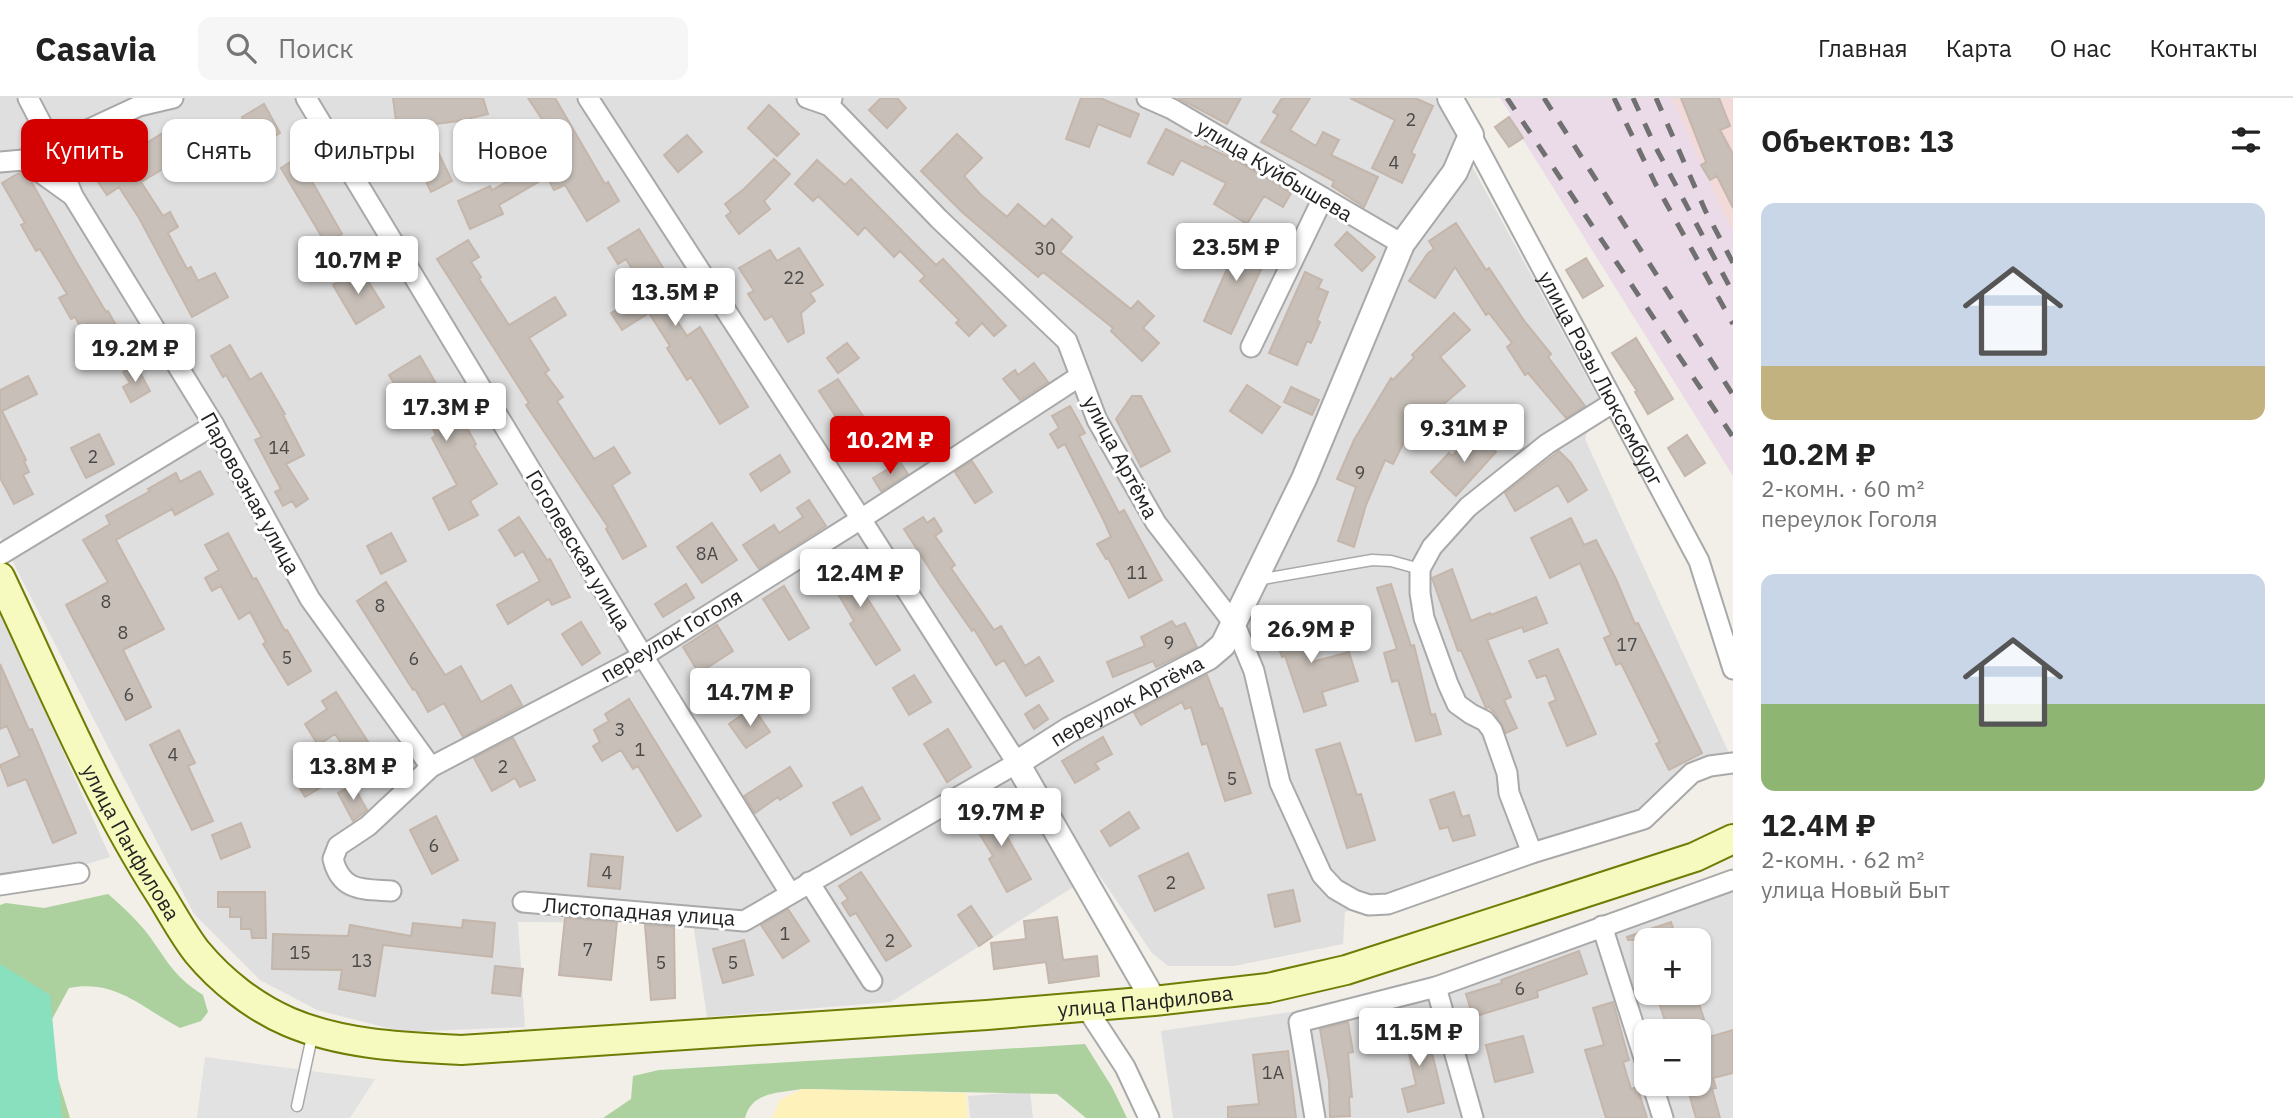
<!DOCTYPE html>
<html lang="ru">
<head>
<meta charset="utf-8">
<style>
	:root { --surface:#fff; --page:#f6f6f6; --text:#222; --muted:#767676; --line:#e0e0e0; --accent:#d40000 }
	body { margin:0; font-family:"IBM Plex Sans",sans-serif; background:var(--page); color:var(--text); height:100vh; display:flex; flex-direction:column; font-size:26px; white-space:nowrap }
	* { box-sizing:border-box; margin:0 }
	p { font-size:23px; color:var(--muted) }
	.icon { flex:none; width:38px; height:38px; fill:none; stroke:currentColor; stroke-width:2; stroke-linecap:round; stroke-linejoin:round }
	.map { position:relative; flex:1; overflow:hidden }
	.panel { display:flex; flex-direction:column; background:var(--surface); width:560px }
	.panel>* { flex:none }
	.top-card { position:absolute; left:21px; top:21px; width:665px; height:63px; display:flex; gap:14px }
	.buttons { position:absolute; left:1634px; top:830px; display:grid; gap:14px }
	.buttons a { display:grid; place-items:center; width:77px; height:77px; border-radius:14px; background:var(--surface); box-shadow:0 2px 5px #0004; font-size:35px }
	.price { position:absolute; translate:-50% -60px; padding:0 16px; border-radius:7px; background:#fff; color:#222; font-size:23px; line-height:46px; filter:drop-shadow(0 2px 4px #0008) }
	.price::after { content:''; position:absolute; left:50%; top:42px; width:21px; height:16px; margin-left:-10px; background:inherit; clip-path:polygon(0 0,100% 0,50% 100%) }
	.price.active { background:var(--accent); color:#fff }
	ul { padding:0; list-style:none }
	li { display:grid; align-content:center; gap:14px; height:371px; padding:0 28px }
	li span { display:grid; place-items:center; height:217px; border-radius:14px; color:#555 }
	li>.icon { margin-inline-start:auto }
	span .icon { width:126px; height:126px; fill:#fffc; stroke-width:1 }
	li b { font-size:30px }
	h2 { display:flex; justify-content:space-between; align-items:center; height:84px; padding:0 28px; font-size:30px }
	.chip { padding:0 24px; border-radius:14px; background:var(--surface); box-shadow:0 2px 5px #0004; font-size:24px; line-height:63px }
	.chip.active { background:var(--accent); color:#fff }
	header { display:flex; align-items:center; gap:42px; box-sizing:border-box; height:98px; padding:0 35px; background:var(--surface); border-bottom:2px solid var(--line) }
	header strong { font-size:33px }
	nav { display:flex; gap:38px; margin-inline-start:auto; font-size:24px }
	.search { width:490px; height:63px; background:var(--page); display:flex; align-items:center; gap:18px; box-sizing:border-box; padding:0 24px; border-radius:14px; color:var(--muted); font-size:26px }
	main { display:flex; flex:1; min-height:0 }
	.map>svg:first-child { display:block }
	.residential { fill:#e0dfdf; fill-rule:evenodd }
	.commercial { fill:#f2dad9 }
	.industrial { fill:#ebdbe8 }
	.forest { fill:#add19e }
	.sand { fill:#fff1ba }
	.pitch { fill:#88e0be }
	.parking { fill:#e2e2e2 }
	.building { fill:#c7bfb8; stroke:#c4b6ab; stroke-width:2 }
	.lines { fill:none; stroke-linecap:round; stroke-linejoin:round }
	.service-casing { stroke:#a9a9a9; stroke-width:13 }
	.minor-casing { stroke:#a9a9a9; stroke-width:23 }
	.tertiary-casing { stroke:#a9a9a9; stroke-width:28 }
	.secondary-casing { stroke:#707d05; stroke-width:32 }
	.service { stroke:#fff; stroke-width:10 }
	.minor { stroke:#fff; stroke-width:19 }
	.tertiary { stroke:#fff; stroke-width:24 }
	.secondary { stroke:#f7fabf; stroke-width:28 }
	.rail { stroke:#707070; stroke-width:5; stroke-dasharray:14 14; stroke-linecap:butt }
	.labels { text-anchor:middle; dominant-baseline:central; stroke-width:6; stroke-linejoin:round; paint-order:stroke }
	.number-label { font-size:18px; fill:#4b4948 }
	.street-label { font-size:21px; fill:#222; stroke:#fff }
</style>
</head>
<body>
<header>
<strong>Casavia</strong>
<div class="search"><svg class="icon" aria-label="search" viewBox="0 0 24 24"><circle cx="10" cy="10" r="6"/><path d="M15 15l6 6"/></svg>Поиск</div>
<nav><a>Главная</a><a>Карта</a><a>О нас</a><a>Контакты</a></nav>
</header>
<main>
<div class="map">
<svg width="1733" height="1020" viewBox="0 0 1733 1020">
	<rect width="100%" height="100%" fill="#f2efe9"/>
	<path class="residential" d="M0,0H1435L1598,300L1585,341L1729,655L1635,717L1345,814L1343,846L1234,868H1168L1152,855L1097,774L891,904L707,919L693,825L518,824L525,929L403,934L317,912L260,882L194,816L0,439Z
		M0,512L110,759L57,775L0,779Z
		M1733,776V1020H1173L1161,933L1298,913L1433,878ZM1647,842H1699V894H1647ZM1647,933H1699V985H1647Z
		M1030,993L1033,1020H970L968,998Z"/>
	<path class="commercial" d="M1672,0H1733V133L1717,103Z"/>
	<path class="industrial" d="M1500,0H1672L1718,103L1733,133V378L1509,19L1511,17Z"/>
	<path class="forest" d="M108,796C122,808 136,821 147,835C168,863 172,877 203,897L208,914L201,923L180,930C142,910 116,881 69,890L50,925L56,974L70,1020H19L0,894V807L6,805L44,810Z
		M1085,946L1112,989L1127,1020H1086L1057,996L802,991C780,995 752,993 745,1020H603L631,1001L633,978L659,972Z"/>
	<path class="sand" d="M802,991L966,995L968,1020H772L780,1002Z"/>
	<path class="pitch" d="M0,866L50,897L62,1020H0Z"/>
	<path class="parking" d="M205,959L319,974L375,981L350,1020H197Z"/>
	<path class="building" d="M393,0H483L488,16L459,23L397,31Z
		M528,0H555L605,86L608,84L619,103L587,123L565,87L554,92L547,79L499,107L503,116L470,131L458,103L490,88L492,92L546,62L537,47L553,38Z
		M881,0H897L906,10L887,30L869,12Z
		M1081,0H1100L1139,16L1130,39L1098,26L1089,49L1066,41Z
		M1178,0H1241L1227,26Z
		M1282,0H1310L1290,32L1316,48L1323,34L1339,42L1331,57L1378,79L1364,109L1332,88L1334,83L1261,44L1278,17L1273,14Z
		M1350,0H1415L1433,8L1411,55L1415,57L1402,85L1372,70L1395,22Z
		M1681,0H1719L1730,28L1720,32L1733,56V110L1717,78L1710,82L1701,67L1706,64Z
		M264,6L280,35L258,48L242,19Z
		M769,7L799,36L777,58L748,30Z
		M1509,19L1523,40L1509,49L1495,29Z
		M174,28L190,55L141,84L163,118L170,114L178,129L168,135L187,171L191,169L198,183L215,175L228,199L192,219L139,120L119,89L107,97L94,78Z
		M1166,31L1204,50L1205,48L1237,63L1291,95L1283,109L1264,98L1247,126L1214,106L1226,85L1181,62L1173,77L1148,65Z
		M957,36L982,60L964,78L980,96L1007,119L1018,106L1045,129L1052,121L1072,139L1060,154L1131,211L1138,203L1154,218L1143,230L1159,245L1142,263L1111,233L1113,230L1043,174L1038,179L962,114L921,73Z
		M687,37L702,54L678,74L664,57Z
		M438,54L452,83L431,94L417,65Z
		M298,59L342,136L326,146L281,70Z
		M774,61L790,76L764,103L770,111L739,136L726,118L731,114L725,106L744,91Z
		M817,62L845,87L851,81L936,167L943,161L1006,228L994,238L982,225L969,238L956,225L959,222L920,183L925,178L900,153L894,159L865,129L858,137L818,98L813,103L795,86Z
		M19,75L31,83L74,160L106,214L108,213L126,245L113,252L110,246L95,255L75,219L71,221L59,200L67,196L40,151L36,153L21,127L25,125L2,85Z
		M1456,125L1486,172L1489,170L1525,224L1551,256L1548,259L1585,308L1566,320L1528,275L1525,277L1507,249L1512,245L1489,215L1486,217L1455,169L1435,200L1409,183L1428,155L1434,151L1429,143Z
		M639,131L678,194L664,203L687,238L700,229L748,309L720,326L691,279L687,282L667,250L670,248L649,215L622,232L611,215L646,193L626,161L618,166L608,150Z
		M1347,134L1375,159L1362,173L1335,147Z
		M1245,139L1270,152L1231,236L1204,223L1227,171L1218,167L1228,147L1238,152Z
		M468,142L479,159L471,164L481,179L479,181L509,227L555,199L566,217L529,240L549,272L545,275L563,299L557,303L594,361L614,349L630,375L612,387L646,448L623,461L606,431L608,429L526,307L529,305L437,161Z
		M322,148L335,168L312,183L299,162Z
		M799,150L823,187L810,195L815,203L801,215L804,235L788,244L772,218L765,222L748,196L754,193L739,170L770,152L777,163Z
		M1586,160L1603,188L1583,200L1566,172Z
		M360,170L384,209L356,226L333,187Z
		M1305,174L1322,182L1318,190L1328,194L1317,222L1320,224L1311,245L1307,243L1297,267L1269,255Z
		M1454,215L1470,232L1440,259L1465,288L1413,332L1411,330L1393,366L1385,362L1366,407L1354,449L1338,443L1356,389L1337,381L1354,342L1391,280L1393,282L1414,260L1412,257Z
		M1636,240L1673,301L1648,316L1635,294L1637,293L1612,255Z
		M847,245L859,260L838,275L827,260Z
		M230,247L250,282L261,275L285,316L283,317L304,357L286,366L308,401L296,409L292,403L283,408L275,394L281,391L255,342L262,339L226,277L223,279L211,258Z
		M420,258L459,325L463,323L476,346L474,348L497,386L470,403L478,417L449,432L433,400L457,387L432,340L436,337L421,308L411,314L389,277Z
		M1034,265L1048,284L1020,302L1003,281L1015,272L1018,277Z
		M136,267L150,293L131,304L123,289L130,285L123,274Z
		M28,278L37,296L2,313L26,362L24,363L29,374L23,377L33,396L14,406L0,380V292Z
		M838,281L869,327L850,340L819,293Z
		M1247,287L1280,309L1262,335L1230,313Z
		M1291,289L1319,302L1312,317L1284,304Z
		M1132,298H1141L1170,353L1141,369L1116,321Z
		M1070,308L1085,335L1079,338L1119,415L1124,412L1162,482L1129,500L1108,460L1106,461L1097,446L1111,439L1104,423L1065,346L1058,350L1050,336L1059,330L1052,318Z
		M1476,334L1496,354L1456,398L1431,374L1449,355L1452,358Z
		M99,336L114,366L86,380L71,350Z
		M1687,337L1705,365L1685,378L1668,350Z
		M1559,353L1571,365L1587,392L1568,404L1558,387L1515,413L1505,395Z
		M780,357L790,374L761,393L750,376Z
		M972,363L992,394L975,405L955,374Z
		M900,364L908,376L881,393L873,380Z
		M200,373L213,396L175,417L172,411L116,442L164,531L123,552L151,609L126,622L66,507L108,484L83,442L110,426L106,418L150,393L148,391L176,375L180,384Z
		M809,402L826,428L759,471L743,447L774,427L779,435L803,419L797,410Z
		M519,419L547,462L550,461L570,499L552,507L549,501L508,526L497,507L540,483L523,453L515,458L499,432Z
		M923,419L927,425L934,420L942,433L935,438L955,467L951,470L994,532L1001,528L1025,568L1039,559L1053,583L1026,598L1004,562L996,567L974,531L972,533L940,487L904,431Z
		M1571,420L1584,447L1596,442L1616,481L1635,526L1638,525L1702,655L1669,672L1656,646L1660,644L1621,565L1616,567L1604,540L1611,537L1580,465L1550,480L1531,440Z
		M712,425L737,462L702,485L677,449Z
		M228,435L253,481L256,480L285,533L287,532L311,573L288,587L263,546L266,544L250,514L239,521L221,488L212,493L205,480L219,472L205,447Z
		M391,435L406,463L381,476L367,448Z
		M841,452L864,495L900,552L876,567L850,526L854,523L820,465Z
		M1452,471L1471,523L1490,515L1491,517L1536,499L1547,525L1524,534L1522,529L1487,542L1511,599L1504,602L1517,630L1506,635L1495,615L1489,609L1486,610L1461,552L1458,553L1432,480Z
		M386,484L445,577L461,568L481,604L511,587L522,607L463,639L444,605L428,614L415,591L413,592L357,503Z
		M686,486L694,500L663,519L655,506Z
		M1391,486L1411,548L1414,547L1431,617L1435,616L1441,636L1416,643L1398,582L1392,584L1384,555L1397,551L1377,490Z
		M784,488L809,530L789,542L763,501Z
		M1296,515L1312,564L1349,554L1358,583L1322,594L1326,607L1304,614L1285,558L1282,559L1270,524Z
		M1172,523L1176,529L1185,525L1197,549L1156,569L1153,563L1113,579L1107,564L1145,548L1141,539Z
		M581,524L600,555L582,567L562,536Z
		M717,527L733,553L699,575L683,549Z
		M1558,551L1596,636L1567,648L1549,605L1556,602L1546,577L1537,580L1529,563Z
		M0,566L29,632L32,631L76,735L53,745L26,681L8,688L0,667L20,658L7,628L0,631Z
		M914,577L931,604L909,617L893,590Z
		M1207,577L1220,611L1222,610L1251,695L1225,703L1207,645L1202,647L1191,609L1185,611L1182,604L1141,627L1134,615Z
		M336,594L372,650L352,662L335,636L318,647L305,626L327,611L322,603Z
		M629,601L701,718L677,733L638,668L633,671L621,652L602,663L593,648L600,644L594,632L609,623L605,616Z
		M1039,607L1048,621L1034,631L1025,616Z
		M753,609L770,634L746,650L729,626Z
		M948,631L971,669L947,684L924,646Z
		M179,632L195,665L188,668L213,723L192,732L150,647Z
		M1103,639L1112,656L1095,665L1099,671L1075,685L1062,663Z
		M513,640L535,682L520,689L515,680L492,693L474,660Z
		M1340,645L1357,697L1361,696L1375,742L1347,750L1316,652Z
		M322,669L330,684L305,699L296,684Z
		M790,669L802,688L780,702L778,699L755,715L744,698Z
		M353,687L367,712L353,723L338,695Z
		M862,689L880,721L851,737L833,705Z
		M1454,694L1462,719L1469,717L1475,737L1453,743L1448,729L1440,731L1430,702Z
		M994,705L1011,734L1006,737L1031,781L1007,794L989,761L993,758L970,720Z
		M1129,714L1139,730L1110,748L1101,733Z
		M436,718L458,762L432,776L410,732Z
		M241,725L250,749L221,761L212,737Z
		M1188,755L1204,790L1155,813L1139,778Z
		M591,756L623,759L620,791L588,788Z
		M861,774L911,848L886,863L856,815L850,818L842,805L848,801L839,788Z
		M1293,792L1300,823L1275,829L1268,797Z
		M218,794H265L266,840H252L251,831H241V819H230V809H218Z
		M971,808L992,839L979,848L958,817Z
		M788,811L809,843L783,860L761,827Z
		M1057,819L1063,862L1097,858L1099,878L1049,885L1046,864L994,871L991,845L1026,841L1024,823Z
		M565,820L617,824L611,882L559,877Z
		M463,822L495,825L492,859L383,847L375,898L339,891L342,872L272,871L273,836L348,838L350,827L411,838L413,825L462,830Z
		M1671,824L1677,842H1628L1627,839Z
		M645,827L674,829L675,900L651,902Z
		M744,842L753,877L723,885L713,851Z
		M1579,853L1587,876L1537,893L1538,899L1473,919L1466,896L1502,885L1501,882Z
		M495,868L523,871L520,898L492,895Z
		M1656,894H1695L1704,921L1668,933Z
		M1613,904L1629,962L1623,964L1631,991L1637,989L1647,1020H1606L1585,952L1604,947L1593,910Z
		M1348,924L1353,954L1348,955L1352,999H1349L1350,1018L1330,1019L1329,983L1320,931Z
		M1425,925L1444,1005L1408,1014L1402,991L1416,987L1408,951L1396,954L1392,933Z
		M1733,932V975L1713,980L1716,990L1712,991L1720,1020H1696L1690,999L1698,997L1695,985H1699V942Z
		M1523,938L1533,974L1495,984L1486,947Z
		M1288,953L1296,1020H1228V1009L1259,1006L1253,957Z"/>
	<g class="lines">
		<defs>
			<path id="service" d="M1257,482L1372,462L1391,463L1420,471
				M297,1008L313,934"/>
			<g id="minor">
				<path d="M28,0L53,48L73,98L214,327L310,501L431,669"/>
				<path d="M306,0L643,558L790,795"/>
				<path d="M807,0L830,8"/>
				<path d="M832,0L830,8L939,121L1067,243L1097,322L1156,425L1235,527L1254,573L1280,685L1322,777L1335,791L1354,802L1369,807L1388,806L1532,755L1644,721L1692,675L1710,668L1733,665"/>
				<path d="M1147,0L1172,11L1402,146"/>
				<path id="s1" d="M1471,37L1699,463L1733,571"/>
				<path d="M23,62L73,98"/>
				<path d="M0,64L23,62L139,8L173,0"/>
				<path d="M1251,249L1323,100"/>
				<path d="M0,457L214,327"/>
				<path d="M1532,755L1509,695L1507,675L1492,632L1485,623L1471,616L1457,606L1448,586L1424,520L1420,495V471L1432,449L1468,409L1547,346L1614,304"/>
				<path d="M809,784L872,883"/>
				<path d="M0,787L79,775"/>
				<path d="M391,793C363,791 341,794 333,761L338,748L368,728L431,669L643,558L861,421L1080,278"/>
				<path d="M523,804L744,823L1017,665L861,421L588,0"/>
				<path d="M1602,828L1647,969"/>
				<path d="M1436,889L1473,1020"/>
				<path d="M1085,908L1125,969L1149,1020"/>
				<path d="M1652,985L1663,1020"/>
				<path d="M1315,1020L1299,924L1436,889L1733,782"/>
			</g>
			<g id="tertiary">
				<path id="s2" d="M1154,903L1017,665L1069,632L1209,559L1223,547L1304,381L1402,146L1455,74L1471,37L1450,0"/>
			</g>
			<g id="secondary">
				<path id="s3" d="M0,479C51,586 96,696 160,796C172,815 183,836 197,854C221,883 254,909 289,924C343,947 404,949 461,952L987,917L1154,903L1268,890L1346,872L1695,759L1733,741"/>
			</g>
		</defs>
		<use href="#service" class="service-casing"/>
		<use href="#minor" class="minor-casing"/>
		<use href="#tertiary" class="tertiary-casing"/>
		<use href="#secondary" class="secondary-casing"/>
		<use href="#service" class="service"/>
		<use href="#minor" class="minor"/>
		<use href="#tertiary" class="tertiary"/>
		<use href="#secondary" class="secondary"/>
		<path class="rail" d="M1507,0L1733,339
			M1544,0L1733,297
			M1614,0L1655,85L1733,226
			M1633,0L1655,48L1733,195
			M1656,0L1705,112L1733,165"/>
	</g>
	<g class="labels">
		<g class="number-label">
			<text x="1411" y="21">2</text>
			<text x="1394" y="64">4</text>
			<text x="1045" y="150">30</text>
			<text x="794" y="179">22</text>
			<text x="279" y="349">14</text>
			<text x="93" y="358">2</text>
			<text x="1360" y="374">9</text>
			<text x="707" y="455">8А</text>
			<text x="1137" y="474">11</text>
			<text x="106" y="503">8</text>
			<text x="380" y="507">8</text>
			<text x="123" y="534">8</text>
			<text x="1169" y="544">9</text>
			<text x="1627" y="546">17</text>
			<text x="287" y="559">5</text>
			<text x="414" y="560">6</text>
			<text x="129" y="596">6</text>
			<text x="620" y="631">3</text>
			<text x="640" y="651">1</text>
			<text x="173" y="656">4</text>
			<text x="503" y="668">2</text>
			<text x="1232" y="680">5</text>
			<text x="434" y="747">6</text>
			<text x="607" y="774">4</text>
			<text x="1171" y="784">2</text>
			<text x="785" y="835">1</text>
			<text x="890" y="842">2</text>
			<text x="588" y="851">7</text>
			<text x="300" y="854">15</text>
			<text x="362" y="862">13</text>
			<text x="661" y="864">5</text>
			<text x="733" y="864">5</text>
			<text x="1520" y="890">6</text>
			<text x="1273" y="974">1А</text>
		</g>
		<g class="street-label">
			<text transform="translate(1275 72) rotate(31)">улица Куйбышева</text>
			<text stroke="none"><textPath href="#s1" startOffset="276">улица Розы Люксембург</textPath></text>
			<text transform="translate(1121 359) rotate(62)">улица Артёма</text>
			<text transform="translate(251 395) rotate(61)">Паровозная улица</text>
			<text transform="translate(579 452) rotate(59)">Гоголевская улица</text>
			<text transform="translate(671 537) rotate(-31)">переулок Гоголя</text>
			<text stroke="none"><textPath href="#s2" startOffset="401">переулок Артёма</textPath></text>
			<text stroke="none"><textPath href="#s3" startOffset="296">улица Панфилова</textPath></text>
			<text transform="translate(639 813) rotate(4)">Листопадная улица</text>
			<text stroke="none"><textPath href="#s3" startOffset="1402">улица Панфилова</textPath></text>
		</g>
	</g>
</svg>
<div class="buttons">
<a>+</a>
<a>−</a>
</div>
<b class="price" style="left:1236px;top:185px">23.5M ₽</b>
<b class="price" style="left:358px;top:198px">10.7M ₽</b>
<b class="price" style="left:675px;top:230px">13.5M ₽</b>
<b class="price" style="left:135px;top:286px">19.2M ₽</b>
<b class="price" style="left:446px;top:345px">17.3M ₽</b>
<b class="price" style="left:1464px;top:366px">9.31M ₽</b>
<b class="price active" style="left:890px;top:378px">10.2M ₽</b>
<b class="price" style="left:860px;top:511px">12.4M ₽</b>
<b class="price" style="left:1311px;top:567px">26.9M ₽</b>
<b class="price" style="left:750px;top:630px">14.7M ₽</b>
<b class="price" style="left:353px;top:704px">13.8M ₽</b>
<b class="price" style="left:1001px;top:750px">19.7M ₽</b>
<b class="price" style="left:1419px;top:970px">11.5M ₽</b>
<div class="top-card">
<a class="chip active">Купить</a>
<a class="chip">Снять</a>
<a class="chip">Фильтры</a>
<a class="chip">Новое</a>
</div>
</div>
<section class="panel">
<h2>Объектов: 13<svg class="icon" aria-label="filters" viewBox="0 0 24 24"><path d="M4 7h16M4 17h16"/><circle cx="9" cy="7" r="2"/><circle cx="15" cy="17" r="2"/></svg></h2>
<ul>
<li><span style="background:linear-gradient(#c9d6e8 75%,#c2b280 0)"><svg class="icon" aria-label="home" viewBox="0 0 24 24"><path d="M3 11l9-7 9 7M6 9v11h12V9"/></svg></span><div><b>10.2M ₽</b><p>2-комн. · 60 m²</p><p>переулок Гоголя</p></div></li>
<li><span style="background:linear-gradient(#c9d6e8 60%,#8fb573 0)"><svg class="icon" aria-label="home" viewBox="0 0 24 24"><path d="M3 11l9-7 9 7M6 9v11h12V9"/></svg></span><div><b>12.4M ₽</b><p>2-комн. · 62 m²</p><p>улица Новый Быт</p></div></li>
</ul>
</section>
</main>
</body>
</html>
